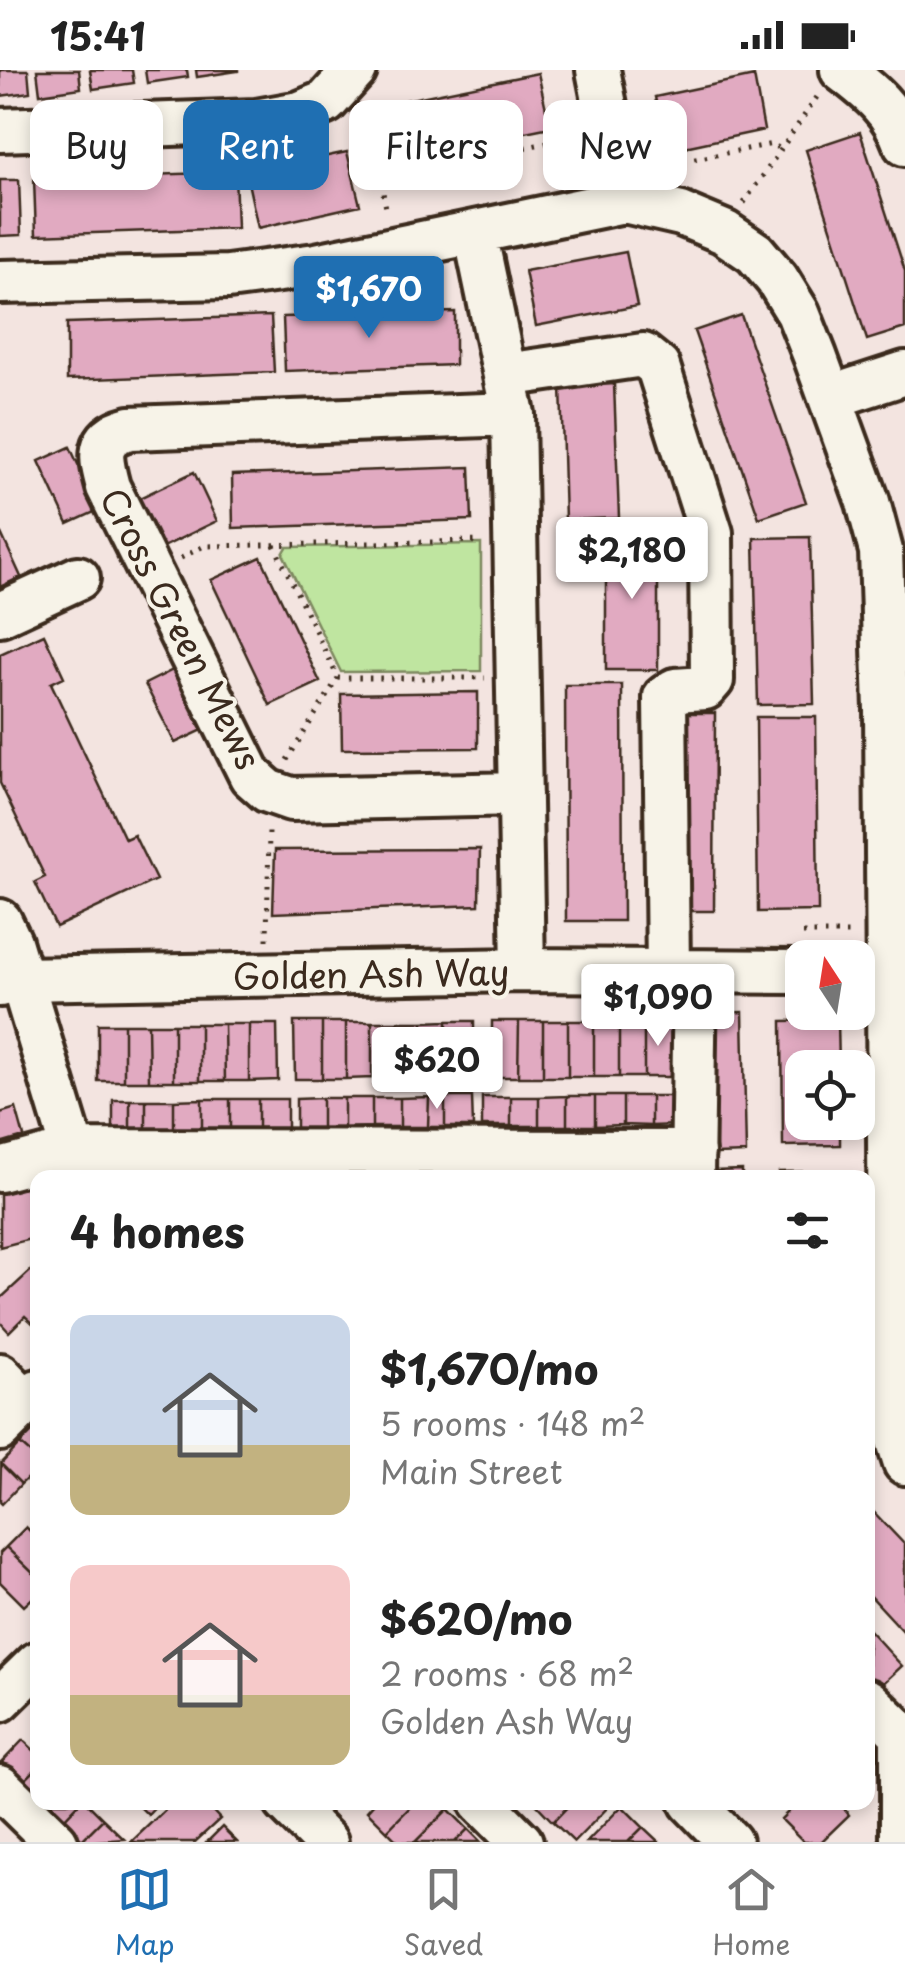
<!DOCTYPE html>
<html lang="en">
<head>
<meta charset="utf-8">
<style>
	:root { --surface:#fff; --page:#f2f2f2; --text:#222; --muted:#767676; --line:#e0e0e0; --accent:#1f6fb2 }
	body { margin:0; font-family:"Playpen Sans",sans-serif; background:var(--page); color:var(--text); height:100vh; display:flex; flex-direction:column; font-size:38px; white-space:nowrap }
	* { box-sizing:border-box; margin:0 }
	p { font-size:32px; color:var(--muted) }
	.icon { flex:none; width:55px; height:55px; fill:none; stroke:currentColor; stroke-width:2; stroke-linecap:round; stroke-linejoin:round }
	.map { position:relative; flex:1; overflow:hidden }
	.drawer { position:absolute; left:30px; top:1100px; width:845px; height:640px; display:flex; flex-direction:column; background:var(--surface); border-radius:20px; box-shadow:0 5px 15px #0003 }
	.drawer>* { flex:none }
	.top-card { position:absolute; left:30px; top:30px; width:845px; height:90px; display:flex; gap:20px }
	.needle { width:65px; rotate:348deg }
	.controls { position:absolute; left:785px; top:870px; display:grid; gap:20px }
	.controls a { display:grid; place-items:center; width:90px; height:90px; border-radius:20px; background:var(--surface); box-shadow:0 5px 15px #0003; font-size:50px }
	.price { position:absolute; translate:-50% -85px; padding:0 22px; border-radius:10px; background:#fff; color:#222; font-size:32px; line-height:65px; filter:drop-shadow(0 2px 5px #0008) }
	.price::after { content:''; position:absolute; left:50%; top:60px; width:30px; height:22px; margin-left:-15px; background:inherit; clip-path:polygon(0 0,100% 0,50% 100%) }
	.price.active { background:var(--accent); color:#fff }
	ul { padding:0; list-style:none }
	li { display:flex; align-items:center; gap:30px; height:250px; padding:0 40px }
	li span { display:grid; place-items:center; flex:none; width:280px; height:200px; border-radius:20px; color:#555 }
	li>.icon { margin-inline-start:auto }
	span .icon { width:120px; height:120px; fill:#fffc; stroke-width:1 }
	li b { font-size:42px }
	h2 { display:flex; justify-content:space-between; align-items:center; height:120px; padding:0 40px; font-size:42px }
	.chip { padding:0 35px; border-radius:20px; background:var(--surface); box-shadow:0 5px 15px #0003; font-size:35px; line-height:90px }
	.chip.active { background:var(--accent); color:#fff }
	.status { display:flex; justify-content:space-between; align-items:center; height:70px; padding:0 50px; background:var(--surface); direction:ltr }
	.status svg { height:28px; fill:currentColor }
	.tabs { display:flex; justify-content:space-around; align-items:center; height:140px; border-top:2px solid var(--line); background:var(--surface); font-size:28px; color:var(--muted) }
	.tabs a { display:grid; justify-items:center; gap:5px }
	.tabs .active { color:var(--accent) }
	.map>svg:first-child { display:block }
	.green { fill:#bfe5a0; stroke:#7d885f; stroke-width:2.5 }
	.building { fill:#e1aac1; stroke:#3b2a1e; stroke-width:2.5 }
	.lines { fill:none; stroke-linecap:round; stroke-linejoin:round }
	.minor-casing { stroke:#3b2a1e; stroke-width:50 }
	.path { stroke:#3b2a1e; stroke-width:5; stroke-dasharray:2.5 8; stroke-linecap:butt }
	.minor { stroke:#f7f3e8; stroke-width:42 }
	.labels { text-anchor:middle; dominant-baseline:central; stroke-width:8; stroke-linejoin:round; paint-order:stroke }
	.street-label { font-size:35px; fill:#3b2a1e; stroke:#f7f3e8 }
</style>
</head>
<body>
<div class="status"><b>15:41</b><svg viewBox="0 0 49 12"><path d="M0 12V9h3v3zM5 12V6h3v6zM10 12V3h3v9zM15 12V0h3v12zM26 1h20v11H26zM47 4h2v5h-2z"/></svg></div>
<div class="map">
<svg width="905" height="1772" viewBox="0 0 905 1772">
	<rect width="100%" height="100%" fill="#f3e4e0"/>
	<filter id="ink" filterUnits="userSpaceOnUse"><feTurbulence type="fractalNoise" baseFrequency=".01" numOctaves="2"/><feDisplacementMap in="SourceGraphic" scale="20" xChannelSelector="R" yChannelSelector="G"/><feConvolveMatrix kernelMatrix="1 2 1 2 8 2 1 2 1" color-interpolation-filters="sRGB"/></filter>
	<g filter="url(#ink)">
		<path class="green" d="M481,474V601L341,602L283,484L287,477Z"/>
		<path class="building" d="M0,0H28L30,22L0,26Z
			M37,0H79L81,18L40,24Z
			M90,0H132L134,13L93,19Z
			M145,0H187L188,7L147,13Z
			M196,0H238V1L197,7Z
			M538,3L550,57L383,91L372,37Z
			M754,6L764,60L666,81L655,27Z
			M860,62L905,201V258L867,270L806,80Z
			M347,82L360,135L258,158L246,103Z
			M235,102L237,158L36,165L34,109Z
			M0,110H19L21,165L0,166Z
			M626,182L637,236L536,256L525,201Z
			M455,242V295L285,301L283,247Z
			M741,245L806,432L759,448L694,261Z
			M271,246L274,302L67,310V253Z
			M614,314L619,448L565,450L561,315Z
			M70,377L99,440L68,454L39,391Z
			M470,397L472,450L233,458L232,405Z
			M194,402L217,451L159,479L135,430Z
			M0,461L21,507L0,517Z
			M606,464H658V600H606Z
			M810,467L814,634L758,635L754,468Z
			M261,487L320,612L270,635L211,510Z
			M44,564L64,607L51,613L125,769L134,765L156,810L56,857L35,812L45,807L0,713V584Z
			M175,599L205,659L175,673L145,614Z
			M565,615H622L623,851H566Z
			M478,622V678L342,679L341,624Z
			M685,643H715L714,841H683Z
			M756,647H816L818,841L758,842Z
			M480,779L479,835L273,843L275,780Z
			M743,942L746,1083L716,1084L713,943Z
			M672,950L671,1007H644V951Z
			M838,950L839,998H802V1052H840V1075L783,1076L782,951Z
			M447,951H474V1008H447Z
			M447,951V1008H423V952Z
			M492,951H519L518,1007H492Z
			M519,951H543V1007H518Z
			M543,951H568V1007H543Z
			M568,951H594V1007H568Z
			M594,951H619V1007H594Z
			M619,951H644V1007H619Z
			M294,952H322V1009H295Z
			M322,952H346V1009H322Z
			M346,952H372V1008L346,1009Z
			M372,952H398V1009L372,1008Z
			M398,952H423V1008L398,1009Z
			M98,954H124V1011H98Z
			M124,954H148L149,1011H124Z
			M148,954H174V1011H149Z
			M174,954H200V1011H174Z
			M200,954H224L225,1011H200Z
			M224,954H249V1011H225Z
			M249,954H277L278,1010L249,1011Z
			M567,1026H595V1056H567Z
			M567,1026V1056H539V1027Z
			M595,1026H623V1055L595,1056Z
			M623,1026H651V1056L623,1055Z
			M651,1026H678L679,1055L651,1056Z
			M429,1027H445V1057H428Z
			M429,1027L428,1057H400V1028Z
			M445,1027H472L473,1057H445Z
			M482,1027H511V1056H482Z
			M511,1027H539V1056H511Z
			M322,1028H344V1058H322Z
			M322,1028V1058H296V1029Z
			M344,1028H372V1057L344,1058Z
			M372,1028H400V1057H372Z
			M202,1029H230V1059H202Z
			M202,1029V1059H174V1030Z
			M230,1029H258V1058L230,1059Z
			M258,1029H287V1058H258Z
			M113,1030H130V1060H113Z
			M130,1030H146V1060H130Z
			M146,1030H174V1059L146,1060Z
			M16,1038L24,1067L0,1074V1043Z
			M374,1095L408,1096V1108H374Z
			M742,1100V1108H712V1101Z
			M835,1101V1108H779V1102Z
			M27,1111L38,1147V1167L0,1177V1118Z
			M38,1194V1258L25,1246L9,1262L0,1252V1229Z
			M38,1356V1390L20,1374Z
			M20,1374L38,1390V1398L21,1414L1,1394Z
			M1,1394L21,1414L2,1434L0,1432Z
			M868,1436L905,1475V1563L868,1523Z
			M26,1457L38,1469V1508L6,1477Z
			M6,1477L38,1508V1523L24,1536L0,1512V1483Z
			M868,1559L902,1596L878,1618L868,1607Z
			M23,1670L38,1684V1697L23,1712L2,1692Z
			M38,1697V1727L23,1712Z
			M44,1732H80L62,1751Z
			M80,1732H86L103,1749L82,1770L62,1751Z
			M135,1732H160L148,1745Z
			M173,1732H204L220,1749L195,1772H131Z
			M375,1732H415L387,1761L367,1741Z
			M415,1732H441L448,1739L415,1772H398L387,1761Z
			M534,1732H572L553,1752Z
			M572,1732H613L574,1772L553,1752Z
			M798,1732H838L849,1745L821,1772H804L781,1749Z
			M622,1736L643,1757L628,1772H587Z
			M448,1739L468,1759L455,1772H415Z
			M103,1749L124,1769L84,1772L82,1770Z
			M222,1757L237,1772H207Z
			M643,1757L659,1772H628Z
			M468,1759L481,1772H455Z"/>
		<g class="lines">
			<defs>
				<path id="minor" d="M598,0L624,131
					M842,0C871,22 893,40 905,74
					M0,60L256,51L300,43L326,32L355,0
					M475,162L513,344L523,900
					M0,212L228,207L316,195L624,131L681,144L724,162L755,183L777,209L798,243L815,286L868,432L881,481L886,640L891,1349L905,1393
					M506,305L643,285L658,297L711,463L712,610L705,618L675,620L665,627L668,902
					M831,327L905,303
					M513,344L130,358C95,367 100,387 108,417L251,706L268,721L291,729L520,724
					M0,544L78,508
					M0,851L10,872L81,1107
					M0,915L20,909L523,900L802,902
					M0,1100L71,1081L693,1082
					M692,1107L695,903
					M0,1305L26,1332
					M0,1359L38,1321
					M0,1630L38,1593
					M868,1631L902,1664V1772
					M0,1717L56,1772
					M286,1732L326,1772
					M481,1732L521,1772
					M691,1732L730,1772"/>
			</defs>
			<use href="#minor" class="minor-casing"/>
			<path class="path" d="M367,41L387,143
				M653,97L773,74L781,80
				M380,106L577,67
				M744,133L817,27
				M274,475L338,608H485
				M181,488L204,476L482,471
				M287,690L338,608
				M803,863H849V860
				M267,870L269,761"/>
			<use href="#minor" class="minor"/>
		</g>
	</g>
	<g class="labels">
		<g class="street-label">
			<text transform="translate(182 558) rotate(63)">Cross Green Mews</text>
			<text transform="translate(371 903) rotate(-1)">Golden Ash Way</text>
		</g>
	</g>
</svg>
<div class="controls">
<a><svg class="needle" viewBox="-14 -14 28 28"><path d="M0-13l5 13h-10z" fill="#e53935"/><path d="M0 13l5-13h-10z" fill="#767676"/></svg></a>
<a><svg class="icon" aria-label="locate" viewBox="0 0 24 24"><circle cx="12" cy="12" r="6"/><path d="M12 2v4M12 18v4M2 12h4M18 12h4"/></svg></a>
</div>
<b class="price active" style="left:369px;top:271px">$1,670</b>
<b class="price" style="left:632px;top:532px">$2,180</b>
<b class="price" style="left:658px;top:979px">$1,090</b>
<b class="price" style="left:437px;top:1042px">$620</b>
<div class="top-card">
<a class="chip">Buy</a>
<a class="chip active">Rent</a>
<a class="chip">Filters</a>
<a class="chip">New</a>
</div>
<section class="drawer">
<h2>4 homes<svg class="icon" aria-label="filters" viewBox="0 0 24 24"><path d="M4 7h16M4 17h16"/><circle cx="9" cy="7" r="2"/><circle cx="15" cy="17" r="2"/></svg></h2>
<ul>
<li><span style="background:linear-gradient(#c9d6e8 65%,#c2b280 0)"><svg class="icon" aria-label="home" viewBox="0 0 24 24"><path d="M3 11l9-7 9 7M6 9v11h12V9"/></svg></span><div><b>$1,670/mo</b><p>5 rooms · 148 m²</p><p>Main Street</p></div></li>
<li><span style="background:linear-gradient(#f6c9c9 65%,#c2b280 0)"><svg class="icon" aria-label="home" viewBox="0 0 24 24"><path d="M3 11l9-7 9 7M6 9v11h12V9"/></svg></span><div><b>$620/mo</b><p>2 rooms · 68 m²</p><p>Golden Ash Way</p></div></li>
</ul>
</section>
</div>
<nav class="tabs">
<a class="active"><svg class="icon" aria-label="map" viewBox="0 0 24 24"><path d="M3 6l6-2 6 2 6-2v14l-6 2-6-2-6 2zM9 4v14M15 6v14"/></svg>Map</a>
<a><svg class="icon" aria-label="saved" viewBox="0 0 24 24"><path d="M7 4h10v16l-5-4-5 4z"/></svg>Saved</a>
<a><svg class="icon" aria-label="home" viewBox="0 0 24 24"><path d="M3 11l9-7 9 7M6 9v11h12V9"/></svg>Home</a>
</nav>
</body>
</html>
